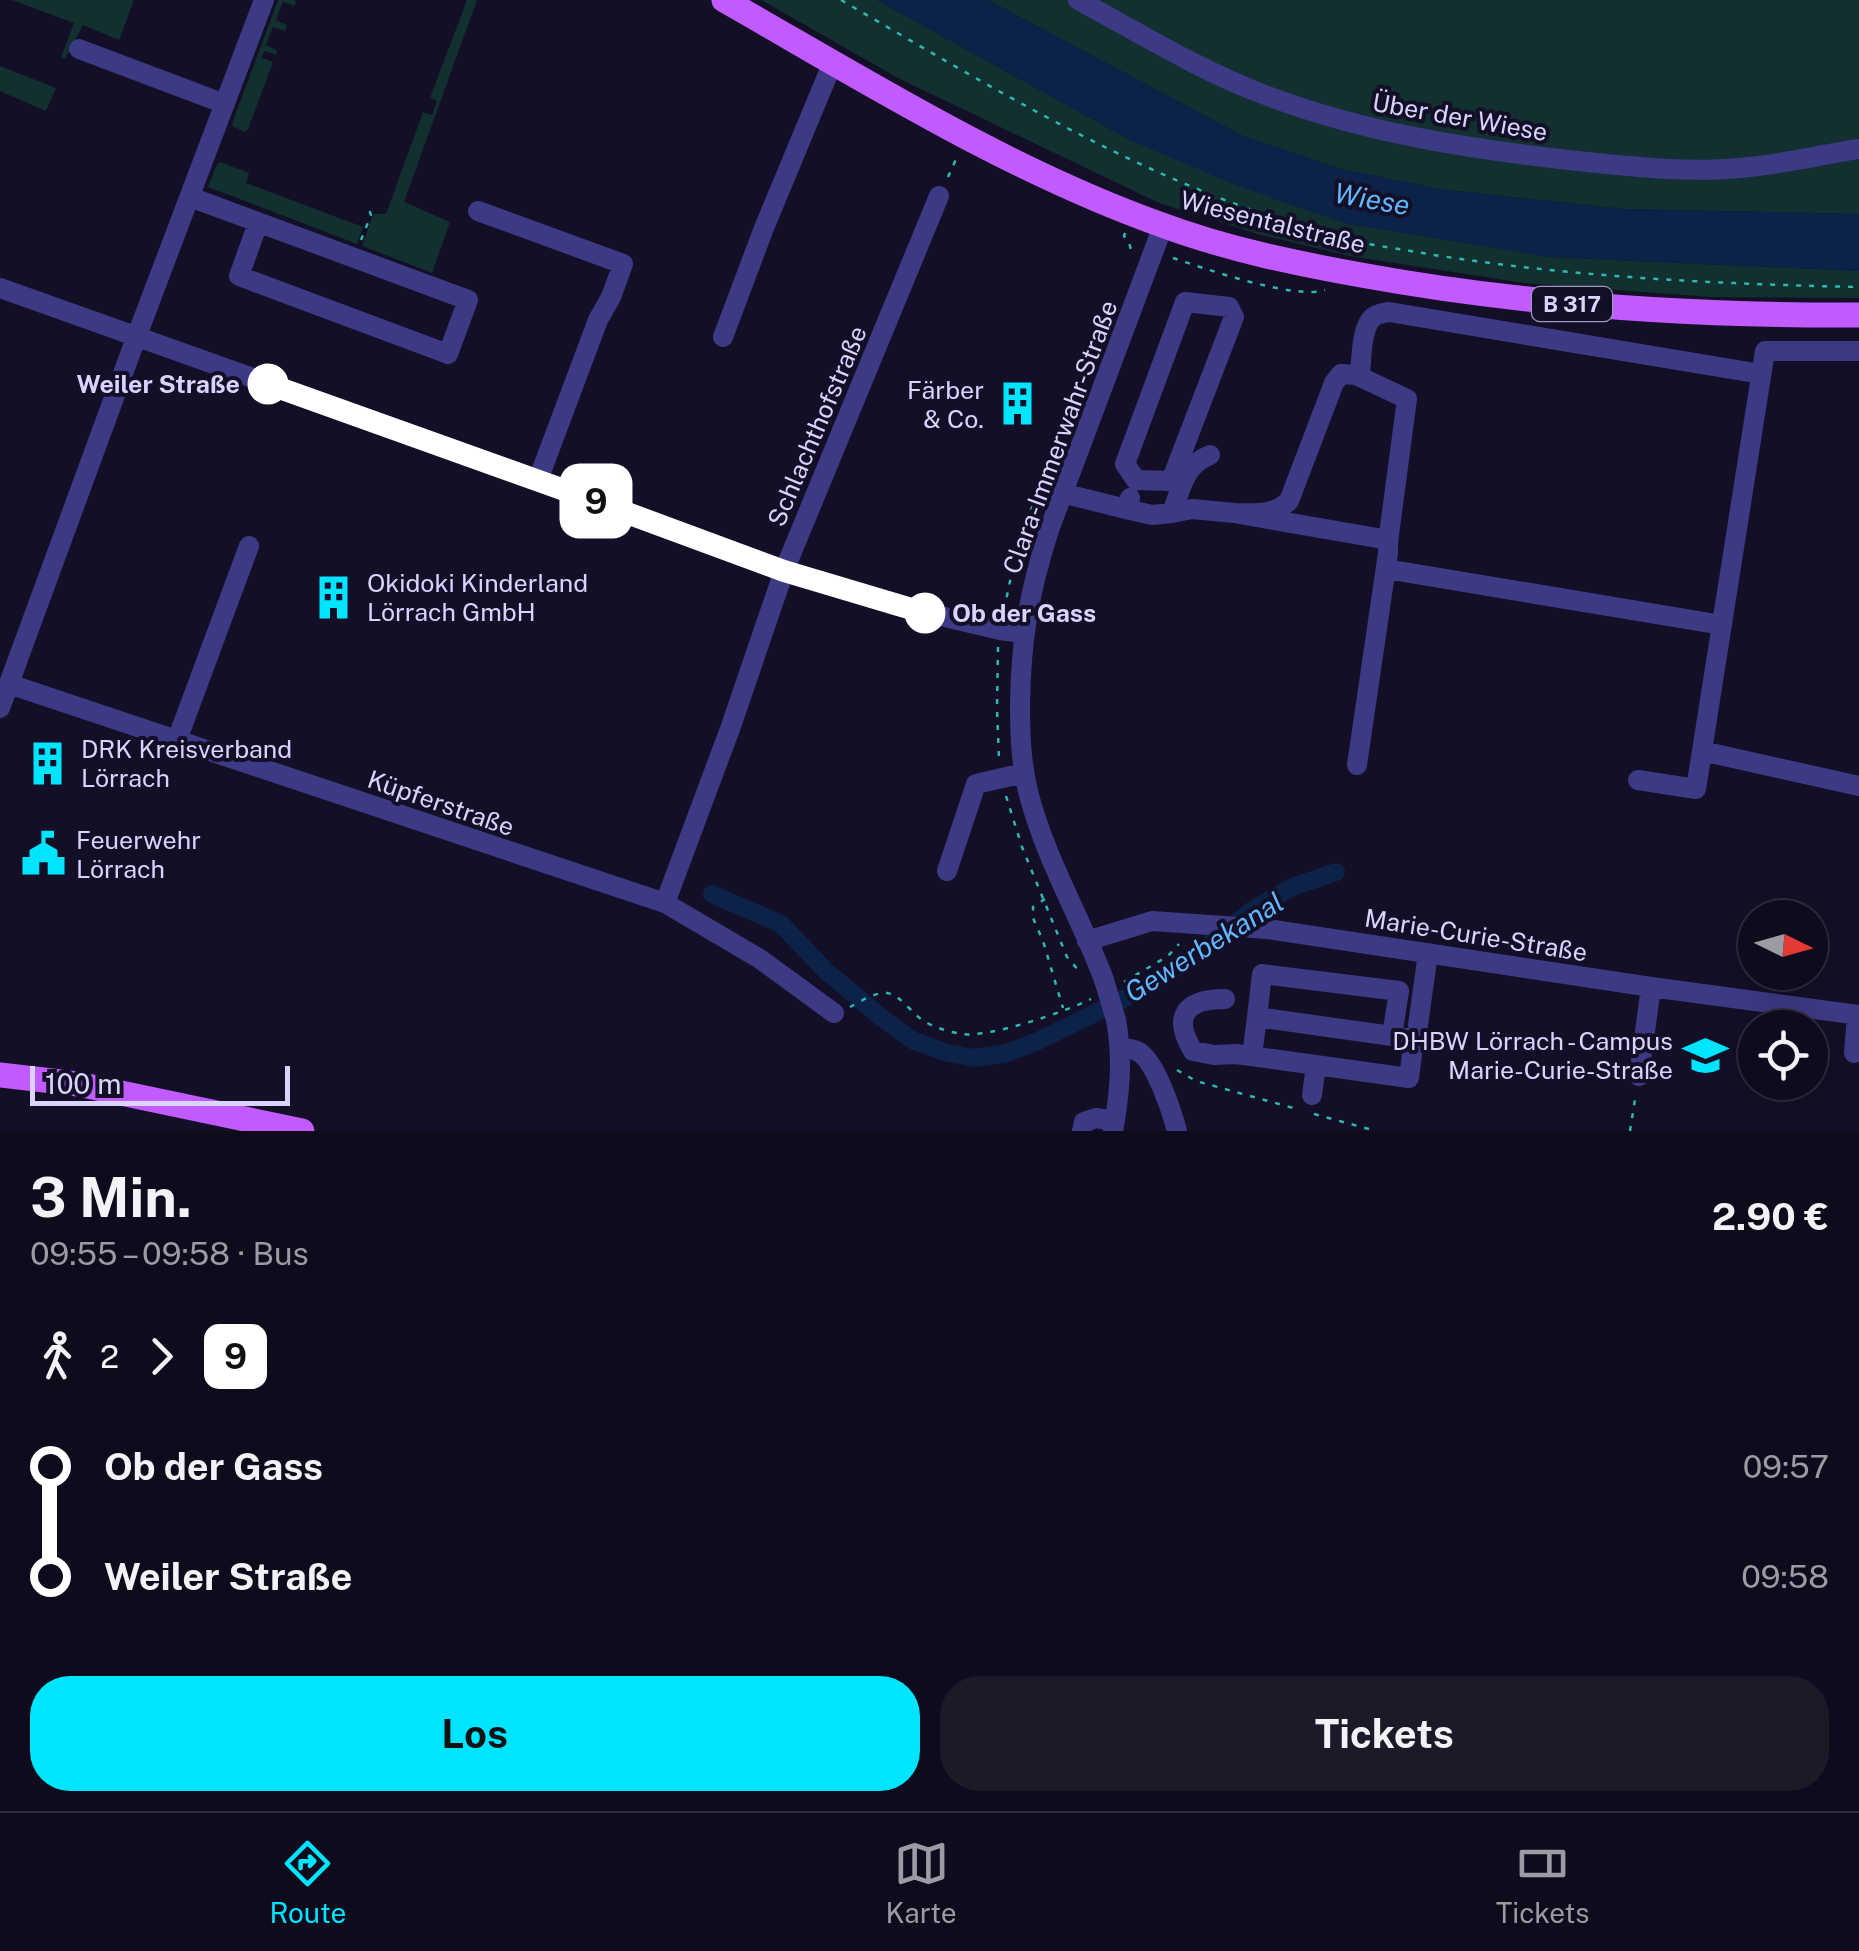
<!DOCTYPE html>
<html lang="de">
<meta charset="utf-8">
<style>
:root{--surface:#0e0b1c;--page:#1c1929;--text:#f1f3f6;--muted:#9b9ba3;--line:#2e2b3b;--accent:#00e5ff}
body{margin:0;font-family:"Public Sans",sans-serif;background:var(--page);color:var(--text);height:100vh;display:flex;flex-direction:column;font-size:38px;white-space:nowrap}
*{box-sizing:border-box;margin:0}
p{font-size:32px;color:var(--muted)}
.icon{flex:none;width:55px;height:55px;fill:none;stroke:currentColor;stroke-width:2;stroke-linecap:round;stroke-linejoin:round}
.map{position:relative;height:1131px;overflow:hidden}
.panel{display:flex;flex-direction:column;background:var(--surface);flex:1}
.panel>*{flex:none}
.badge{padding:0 20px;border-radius:15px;font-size:35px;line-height:65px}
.needle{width:65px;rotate:95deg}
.controls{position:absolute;left:1738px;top:900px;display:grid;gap:20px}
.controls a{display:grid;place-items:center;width:90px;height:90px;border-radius:50%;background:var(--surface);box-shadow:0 5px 25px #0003,0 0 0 2px var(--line);font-size:50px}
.scale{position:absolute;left:30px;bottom:25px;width:260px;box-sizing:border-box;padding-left:10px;border:5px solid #d9d4ff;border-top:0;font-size:28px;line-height:35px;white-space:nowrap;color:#d9d4ff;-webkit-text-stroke:8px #130f26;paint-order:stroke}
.map>.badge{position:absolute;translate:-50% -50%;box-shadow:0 0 0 5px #fff}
.legs{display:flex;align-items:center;gap:15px;height:110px;padding:0 30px;font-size:32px}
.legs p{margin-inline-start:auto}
.headline{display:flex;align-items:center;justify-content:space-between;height:170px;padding:0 30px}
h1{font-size:55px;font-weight:700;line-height:75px}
.primary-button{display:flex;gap:20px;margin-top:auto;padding:20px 30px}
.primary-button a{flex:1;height:115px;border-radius:40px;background:var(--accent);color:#111;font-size:40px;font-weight:700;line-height:115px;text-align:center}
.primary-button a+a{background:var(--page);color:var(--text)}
ul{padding:0 30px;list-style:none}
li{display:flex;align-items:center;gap:35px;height:110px;font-size:38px}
li i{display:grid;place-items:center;width:15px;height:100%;margin:0 12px;background:currentColor}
li i::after{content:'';width:25px;height:25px;margin:-12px;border:8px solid;border-radius:50%;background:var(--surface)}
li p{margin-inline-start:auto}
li:first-child i{background:linear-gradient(#0000 50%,currentColor 0)}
li:last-child i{background:linear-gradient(currentColor 50%,#0000 0)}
.dock{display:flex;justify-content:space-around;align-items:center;height:140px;border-top:2px solid var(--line);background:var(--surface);font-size:28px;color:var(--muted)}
.dock a{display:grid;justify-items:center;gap:5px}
.dock .active{color:var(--accent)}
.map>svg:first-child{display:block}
.green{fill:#12302f}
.water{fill:#0c2248}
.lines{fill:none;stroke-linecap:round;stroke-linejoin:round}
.canal{stroke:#0c2248;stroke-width:18}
.path{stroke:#2fb8b0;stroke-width:2.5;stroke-dasharray:5 8;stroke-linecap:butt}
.minor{stroke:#3d3a85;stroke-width:20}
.major{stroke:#c25bff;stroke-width:25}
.minor-bridge{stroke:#3d3a85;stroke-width:20}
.line-1-casing{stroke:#fff;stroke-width:22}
.line-1{stroke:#fff;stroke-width:15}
.stop-1-dot{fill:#fff;stroke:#fff;stroke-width:5}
.labels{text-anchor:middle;stroke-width:8;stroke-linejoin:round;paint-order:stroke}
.shield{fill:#130f26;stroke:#9e99be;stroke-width:2.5}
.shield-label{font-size:22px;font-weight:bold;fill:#d9d4ff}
.street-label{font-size:25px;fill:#d9d4ff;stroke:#130f26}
.stop-label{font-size:25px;font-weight:bold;fill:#d9d4ff;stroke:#130f26;text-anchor:end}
.poi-label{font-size:25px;fill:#d9d4ff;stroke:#130f26;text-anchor:start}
.water-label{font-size:28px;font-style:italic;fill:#62b6ff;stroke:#130f26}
</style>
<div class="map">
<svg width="1859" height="1131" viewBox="0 0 1859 1131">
<rect width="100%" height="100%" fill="#130f26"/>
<!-- green -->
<path class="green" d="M12 0H134L119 40 83 25 65 59 61 57 74 23Z
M278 0H295L296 3 294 6 283 2 276 20 287 25 285 31 273 27 266 45 277 50 276 55 264 51 262 58 273 62 248 129 245 132 232 126 233 121Z
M467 0H477L404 202 450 222 432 273 362 246 372 217 375 214H386L423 112 432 115 437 101 430 98Z
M761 0H877L1132 141 1550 257 1859 271V298L1711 297 1524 283 1350 256 1261 235 1159 203 900 79Z
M988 0H1859V214L1623 209 1438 189 1341 169 1243 136Z
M0 66 56 88 46 111 0 91Z
M220 162 249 173 246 183 363 227 357 244 208 187 217 164Z"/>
<!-- water -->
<path class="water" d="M877 0H988L1243 136 1341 169 1438 189 1623 209 1859 214V271L1550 257 1347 224 1238 186 1132 141Z"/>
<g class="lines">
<!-- canal -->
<path class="canal" d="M712 894 781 924 826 971 883 1019 914 1041 948 1053 975 1058 1007 1053 1038 1041 1150 986 1199 953 1251 911 1292 887 1336 872"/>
<!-- path -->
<path class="path" d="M841 0C970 75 1098 153 1238 205 1262 214 1285 224 1309 231 1348 242 1389 247 1428 254 1571 277 1715 284 1859 287
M948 177 957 157
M1125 233 1124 236 1129 243 1132 253
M361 240 371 215 367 204
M1173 258C1206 269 1295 300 1325 290
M1004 610 1018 543 1102 330
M998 647 997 709 999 759
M1006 796 1022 847 1067 957 1080 972
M1045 899 1033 907V918L1043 941 1063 1008
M1124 982 1168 956 1179 944
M850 1007C860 1002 874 992 887 993 901 995 912 1014 924 1021 935 1028 950 1032 962 1034 988 1038 1065 1012 1091 999
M1177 1070 1196 1081 1297 1109
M1314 1114 1376 1131
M1630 1131 1636 1093"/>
<!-- minor -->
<path class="minor" d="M1078 0C1138 32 1197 69 1260 93 1365 134 1476 150 1587 162 1637 167 1689 173 1739 168 1779 165 1819 155 1859 149
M79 49 225 104
M190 197 468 300 448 354 239 276 258 223
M478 211 623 264 611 297 598 320 538 480
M0 288 581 495 784 571 894 605 1000 630 1023 633
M1185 302 1229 307 1234 317 1171 481 1136 480 1125 464Z
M723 337 764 228 833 62
M1356 375 1407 399 1388 542
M1062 493 1126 509 1130 498
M1126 509 1152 515 1172 513C1181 489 1184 465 1210 455
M1172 513 1192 509 1234 513
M1386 569 1722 625
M9 684 665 903 760 959 834 1013
M0 708 136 338 264 0
M177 740 249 546
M1702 751 1859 786
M1357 765 1388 553V542L1383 539 1234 513C1255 513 1273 516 1289 501L1334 383 1341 374 1356 375 1360 372C1362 357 1361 330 1372 318 1376 314 1383 313 1389 312L1761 374
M1638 780 1696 789 1765 351H1859
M947 871 976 784 1024 773
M665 903 730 729 784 571 939 196
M1087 941 1152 921 1267 929 1651 987 1859 1015
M1104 980C1081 918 1046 860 1029 795 1021 765 1020 735 1020 704 1021 638 1029 593 1049 530L1163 226
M1225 999C1187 999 1171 1015 1193 1051L1214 1055 1236 1054 1409 1078 1414 1039 1392 1036 1257 1017 1262 974 1399 991 1392 1036
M1418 1025 1428 953
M1120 1048C1126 1049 1131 1048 1137 1051 1155 1059 1172 1112 1177 1131
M1854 1053 1857 1015
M1252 1056 1257 1017
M1639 1076 1651 987
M1312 1095 1316 1065
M1082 1131 1084 1122 1096 1118 1115 1121
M1113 1131C1120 1093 1123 1058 1116 1020"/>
<!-- major -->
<path class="major" d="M724 0C866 81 1008 170 1162 225 1227 249 1294 263 1361 275 1525 305 1692 316 1859 315
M0 1075 78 1084 302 1131"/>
<!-- minor-bridge -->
<path class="minor-bridge" d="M1104 980 1116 1020"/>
</g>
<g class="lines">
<defs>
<path id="line-1" d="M268 384 581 496 784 571 925 613"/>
</defs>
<!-- line-1 casing -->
<use href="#line-1" class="line-1-casing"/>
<!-- line-1 -->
<use href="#line-1" class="line-1"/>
</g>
<!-- icons -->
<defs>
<symbol id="building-bare" viewBox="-9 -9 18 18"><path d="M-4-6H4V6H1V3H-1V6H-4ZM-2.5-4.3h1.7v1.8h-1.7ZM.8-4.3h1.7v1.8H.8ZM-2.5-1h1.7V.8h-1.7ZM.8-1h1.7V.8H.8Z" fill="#00e5ff" stroke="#130f26" stroke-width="2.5" paint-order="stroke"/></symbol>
<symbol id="civic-bare" viewBox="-9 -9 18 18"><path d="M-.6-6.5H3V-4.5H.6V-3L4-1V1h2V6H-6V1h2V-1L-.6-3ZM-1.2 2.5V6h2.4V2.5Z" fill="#00e5ff" stroke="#130f26" stroke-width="2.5" paint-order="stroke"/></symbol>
<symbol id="university-bare" viewBox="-9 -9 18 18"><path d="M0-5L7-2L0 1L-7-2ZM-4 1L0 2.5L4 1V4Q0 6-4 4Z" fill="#00e5ff" stroke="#130f26" stroke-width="2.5" paint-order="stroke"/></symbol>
</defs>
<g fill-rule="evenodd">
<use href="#building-bare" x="986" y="372" width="63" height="63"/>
<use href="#building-bare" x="302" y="566" width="63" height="63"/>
<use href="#building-bare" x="16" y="732" width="63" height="63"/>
<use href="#civic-bare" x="12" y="822" width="63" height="63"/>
<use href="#university-bare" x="1674" y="1024" width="63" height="63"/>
</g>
<!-- markers -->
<g class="stop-1-dot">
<circle cx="268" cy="384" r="18"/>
<circle cx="925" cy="613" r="18"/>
</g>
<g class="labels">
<!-- shield labels -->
<rect class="shield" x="1532" y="287" width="80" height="34" rx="8"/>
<g class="shield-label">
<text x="1572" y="312">B 317</text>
</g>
<!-- street labels -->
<g class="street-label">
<text transform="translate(1460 117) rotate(10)" y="9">Über der Wiese</text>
<text transform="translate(1273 222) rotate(14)" y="9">Wiesentalstraße</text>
<text transform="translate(817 426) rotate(-67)" y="9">Schlachthofstraße</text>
<text transform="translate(1060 437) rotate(-70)" y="9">Clara-Immerwahr-Straße</text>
<text transform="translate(441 803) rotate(19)" y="9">Küpferstraße</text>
<text transform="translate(1476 935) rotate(9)" y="9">Marie-Curie-Straße</text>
</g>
<!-- stop labels -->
<g class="stop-label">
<text x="240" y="393">Weiler Straße</text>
<text x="952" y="622" text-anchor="start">Ob der Gass</text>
</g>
<!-- poi labels -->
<g class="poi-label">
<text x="984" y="399" text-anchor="end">Färber<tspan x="984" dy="29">&amp; Co.</tspan></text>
<text x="367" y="592">Okidoki Kinderland<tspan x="367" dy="29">Lörrach GmbH</tspan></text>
<text x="81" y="758">DRK Kreisverband<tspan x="81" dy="29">Lörrach</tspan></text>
<text x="76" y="849">Feuerwehr<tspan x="76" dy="29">Lörrach</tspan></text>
<text x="1673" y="1050" text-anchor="end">DHBW Lörrach - Campus<tspan x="1673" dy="29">Marie-Curie-Straße</tspan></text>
</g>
<!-- water labels -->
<g class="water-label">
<text transform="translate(1372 199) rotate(10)" y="10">Wiese</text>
<text transform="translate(1204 947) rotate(-32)" y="10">Gewerbekanal</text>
</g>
</g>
</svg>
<div class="controls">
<a><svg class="needle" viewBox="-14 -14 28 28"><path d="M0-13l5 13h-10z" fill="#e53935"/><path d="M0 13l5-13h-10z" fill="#9b9ba3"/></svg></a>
<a><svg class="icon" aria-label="locate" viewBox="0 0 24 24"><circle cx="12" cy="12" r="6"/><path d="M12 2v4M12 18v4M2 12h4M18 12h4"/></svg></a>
</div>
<div class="scale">100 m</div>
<b class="badge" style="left:596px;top:501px;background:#fff;color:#111">9</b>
</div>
<section class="panel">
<div class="headline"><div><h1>3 Min.</h1><p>09:55 – 09:58 · Bus</p></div><b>2.90 €</b></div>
<div class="legs"><svg class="icon" aria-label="walk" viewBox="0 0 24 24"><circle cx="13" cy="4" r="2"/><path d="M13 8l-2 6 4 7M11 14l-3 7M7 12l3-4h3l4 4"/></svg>2<svg class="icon" aria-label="forward" viewBox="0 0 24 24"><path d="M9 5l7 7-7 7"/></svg><b class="badge" style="background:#fff;color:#111">9</b></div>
<ul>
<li><i style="color:#fff"></i><b>Ob der Gass</b><p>09:57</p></li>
<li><i style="color:#fff"></i><b>Weiler Straße</b><p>09:58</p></li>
</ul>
<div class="primary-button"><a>Los</a><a>Tickets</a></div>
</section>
<nav class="dock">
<a class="active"><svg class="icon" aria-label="directions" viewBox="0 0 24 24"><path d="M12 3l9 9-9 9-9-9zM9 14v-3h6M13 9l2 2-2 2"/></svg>Route</a>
<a><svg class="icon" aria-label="map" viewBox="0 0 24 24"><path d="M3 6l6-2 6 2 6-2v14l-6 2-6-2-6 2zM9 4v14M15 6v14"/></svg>Karte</a>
<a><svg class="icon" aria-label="tickets" viewBox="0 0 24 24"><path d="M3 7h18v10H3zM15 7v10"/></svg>Tickets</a>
</nav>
